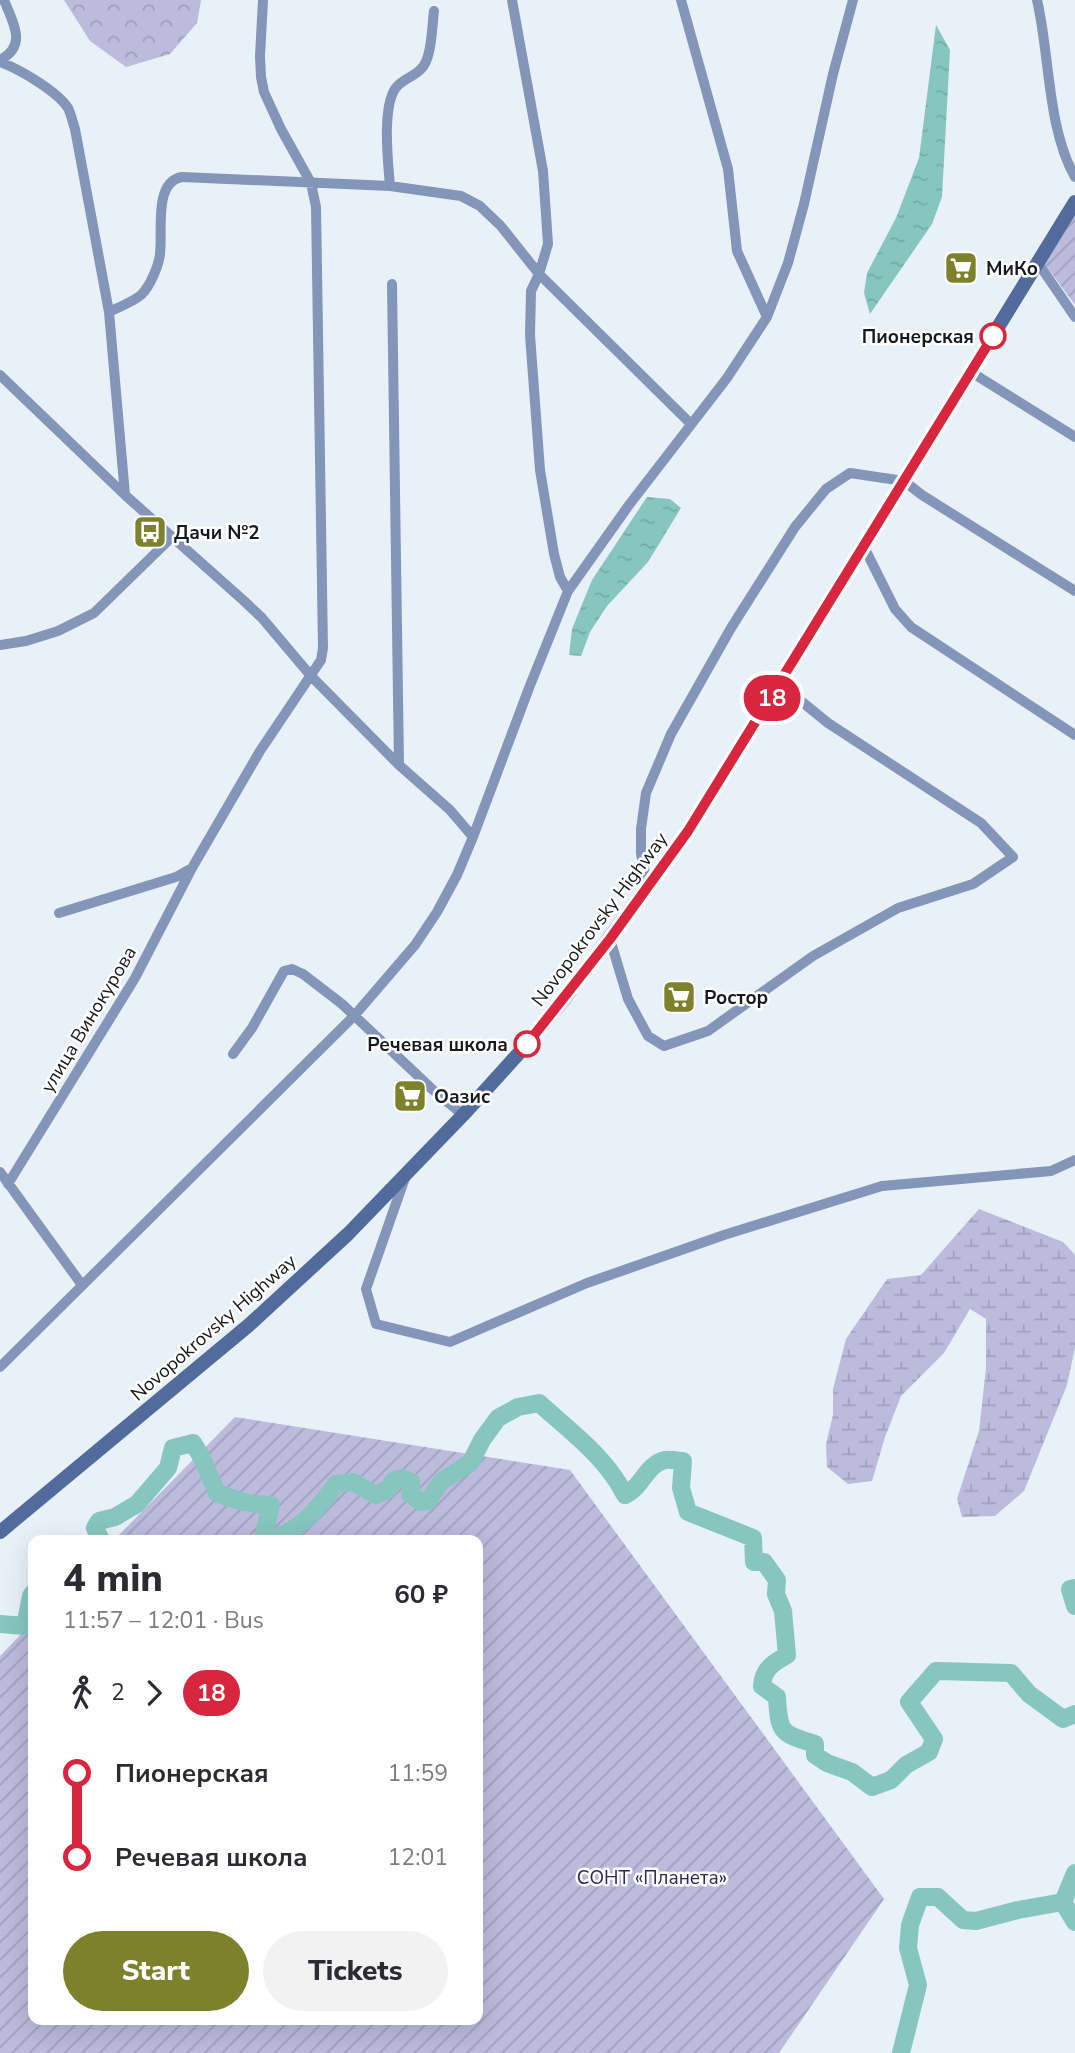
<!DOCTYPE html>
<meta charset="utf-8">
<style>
:root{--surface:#fff;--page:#f2f2f3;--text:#2b2b33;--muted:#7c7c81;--accent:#7d812b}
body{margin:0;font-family:"Nunito Sans",sans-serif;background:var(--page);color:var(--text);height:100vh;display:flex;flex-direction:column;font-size:26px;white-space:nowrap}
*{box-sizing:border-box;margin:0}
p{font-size:23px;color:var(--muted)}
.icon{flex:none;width:38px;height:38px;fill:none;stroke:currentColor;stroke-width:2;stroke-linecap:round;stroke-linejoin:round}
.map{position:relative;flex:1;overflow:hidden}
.drawer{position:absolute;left:28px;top:1535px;width:455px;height:490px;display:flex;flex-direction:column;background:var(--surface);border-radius:14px;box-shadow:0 7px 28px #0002}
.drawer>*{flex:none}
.badge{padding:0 14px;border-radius:23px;font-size:24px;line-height:46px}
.map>.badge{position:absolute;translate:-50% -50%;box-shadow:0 0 0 4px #fff}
.legs{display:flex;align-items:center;gap:10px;height:77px;padding:0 35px;font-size:23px}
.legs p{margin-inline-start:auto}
.headline{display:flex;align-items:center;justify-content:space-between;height:119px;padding:0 35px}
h1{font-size:38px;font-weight:800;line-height:52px}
.button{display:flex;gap:14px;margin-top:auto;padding:14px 35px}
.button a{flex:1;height:80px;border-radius:42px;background:var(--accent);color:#fff;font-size:28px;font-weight:800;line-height:80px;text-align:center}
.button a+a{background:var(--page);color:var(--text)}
ul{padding:0 35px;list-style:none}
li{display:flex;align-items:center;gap:24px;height:84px;font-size:26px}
li i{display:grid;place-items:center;width:10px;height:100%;margin:0 9px;background:currentColor}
li i::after{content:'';width:18px;height:18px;margin:-9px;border:5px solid;border-radius:50%;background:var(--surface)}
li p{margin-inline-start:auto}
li:first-child i{background:linear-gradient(#0000 50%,currentColor 0)}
li:last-child i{background:linear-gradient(currentColor 50%,#0000 0)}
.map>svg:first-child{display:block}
.forest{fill:url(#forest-crowns)}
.wetland{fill:url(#wetland-marsh)}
.garden{fill:url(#garden-furrows)}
.water{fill:url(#water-ripples)}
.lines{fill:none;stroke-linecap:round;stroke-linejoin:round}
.river{stroke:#86c6bf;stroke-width:18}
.street{stroke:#8396ba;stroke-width:10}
.secondary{stroke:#516b9d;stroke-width:14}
.line-1-casing{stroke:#fff;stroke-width:16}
.line-1{stroke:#d7263d;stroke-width:10}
.stop-1-dot{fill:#fff;stroke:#d7263d;stroke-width:3.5}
.labels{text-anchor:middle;stroke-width:5;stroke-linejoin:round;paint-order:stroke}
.poi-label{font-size:19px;font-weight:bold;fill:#16191b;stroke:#fff;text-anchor:start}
.stop-label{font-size:19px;font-weight:bold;fill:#16191b;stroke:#fff;text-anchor:end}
.street-label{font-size:19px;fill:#16191b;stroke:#fff}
.park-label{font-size:19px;fill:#2f245c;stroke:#fff}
</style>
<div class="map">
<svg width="1075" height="2053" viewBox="0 0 1075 2053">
<defs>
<pattern id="forest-crowns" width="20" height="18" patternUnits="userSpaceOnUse" patternTransform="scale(1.75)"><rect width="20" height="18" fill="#bcbadd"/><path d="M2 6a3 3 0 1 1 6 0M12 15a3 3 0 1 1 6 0" fill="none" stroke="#a19fbd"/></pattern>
<pattern id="wetland-marsh" width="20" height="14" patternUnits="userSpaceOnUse" patternTransform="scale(1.75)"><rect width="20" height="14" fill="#bcbadd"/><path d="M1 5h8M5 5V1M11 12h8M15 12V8" fill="none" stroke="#a19fbd"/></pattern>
<pattern id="garden-furrows" width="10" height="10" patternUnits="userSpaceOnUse" patternTransform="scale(1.75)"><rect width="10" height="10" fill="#bcbadd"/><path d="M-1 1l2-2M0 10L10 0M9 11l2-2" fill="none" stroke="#a19fbd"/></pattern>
<pattern id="water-ripples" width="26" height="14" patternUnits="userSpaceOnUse" patternTransform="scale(1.75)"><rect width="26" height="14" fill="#86c6bf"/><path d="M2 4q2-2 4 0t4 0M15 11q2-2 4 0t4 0" fill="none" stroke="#73aaa4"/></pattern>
</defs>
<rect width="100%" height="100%" fill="#e7f1f7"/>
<!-- forest -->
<path class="forest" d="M64 0H201L197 23 170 54 126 67 90 41Z"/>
<!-- wetland -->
<path class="wetland" d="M979 1209 1063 1242 1075 1255V1348L1067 1385 1024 1491 995 1516 962 1517 957 1499 979 1431 986 1368V1319L970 1309 944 1353 901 1396 885 1437 872 1481 848 1484 827 1467 826 1444 833 1415V1389L846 1339 887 1279 921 1275Z"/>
<!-- garden -->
<path class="garden" d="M1075 213V305L1044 263Z
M235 1417 570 1470 884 1899 779 2053H0V1656L33 1622V2020H478V1540H114Z"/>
<!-- water -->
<path class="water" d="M936 25 950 50 942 197 932 224 870 314 864 293 867 273 896 218 919 158Z
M647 497 670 499 681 508 648 562 607 606 590 632 581 656 569 655 572 629 592 580Z"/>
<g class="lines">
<!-- river -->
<path class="river" d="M101 1540 95 1528 99 1521 115 1517 137 1504 168 1468 173 1448 193 1443 202 1458 217 1493C235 1500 251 1505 271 1505L264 1535 270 1540C302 1529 317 1510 336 1484L353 1482 376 1495 389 1489 393 1481 402 1478 411 1482 410 1494 421 1502 428 1501 441 1482 471 1462 482 1440 498 1418 518 1407 539 1403C570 1431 606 1457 625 1495 641 1489 646 1464 665 1460 670 1459 678 1461 683 1461L681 1488 688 1512 753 1538 754 1562H764L777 1580 776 1594 783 1611 787 1655C773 1663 763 1669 762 1686L777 1697C779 1734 781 1733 815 1744V1755L827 1763 852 1772 872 1787 891 1780 906 1765 929 1752 934 1739 909 1702 936 1671 1011 1673 1029 1694 1063 1719 1075 1714
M1075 1588 1070 1589 1075 1606
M0 1624 25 1626 31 1596 33 1593
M1063 1902 1075 1922
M901 2053 918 1985 908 1948 910 1925 920 1897H938L963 1920 976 1921 1018 1910 1063 1902 1075 1873"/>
<!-- street -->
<path class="street" d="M512 0 543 171 548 244 539 274 531 291 530 335 540 470 554 554 560 577 568 591
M681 0 728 169 737 251 767 317
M1037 0C1050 55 1047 128 1075 177
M0 60C28 45 13 23 4 0
M0 62C19 69 57 91 68 108 71 114 73 123 75 129L109 312 125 495
M390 186C388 162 382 109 395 89 401 79 414 77 421 69 432 59 432 26 434 11
M1038 263 1075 317
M392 284 399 765
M109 312C119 307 135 301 142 294 150 286 159 265 160 254 163 232 153 182 182 177L390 186 461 196 480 206 500 225 539 274 691 424
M971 372 1075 437
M0 375 125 495 243 600 262 618 311 676 399 765 450 810 473 837 457 875 437 912 415 945 354 1016 0 1367
M864 547 895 609 911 627 1075 735
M0 645 26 641 58 631 94 613 172 537
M473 837 529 688 568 591 629 505 727 378 767 317 788 263 804 204 833 74 853 0
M648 888 641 853V829L646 793 671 734 731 628 795 527 826 489 850 473 904 481 922 495 1075 591
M59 913 176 877 192 868
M610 939 628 999 648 1036 664 1046 708 1031 813 956 898 908 973 884 1013 857 981 823 828 723 780 684
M233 1054 252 1028 284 971 292 969 303 974 342 1004 433 1090 463 1115
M0 1172 82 1285
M406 1175 366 1289 376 1324 450 1342 587 1283 724 1235 882 1186 1051 1171 1075 1160
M8 1184 135 978 192 868 260 751 321 660 323 648 316 207 311 183 281 129 264 92 261 77 260 56 263 0"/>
<!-- secondary -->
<path class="secondary" d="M0 1532 249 1325 348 1234 463 1115 529 1042 565 998 688 831 1075 202"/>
</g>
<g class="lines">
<defs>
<path id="line-1" d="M527 1044 610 939 688 831 993 336"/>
</defs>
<!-- line-1 casing -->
<use href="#line-1" class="line-1-casing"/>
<!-- line-1 -->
<use href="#line-1" class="line-1"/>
</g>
<!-- icons -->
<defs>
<symbol id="supermarket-square" viewBox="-11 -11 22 22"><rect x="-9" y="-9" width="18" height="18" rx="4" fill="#7d812b" stroke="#fff"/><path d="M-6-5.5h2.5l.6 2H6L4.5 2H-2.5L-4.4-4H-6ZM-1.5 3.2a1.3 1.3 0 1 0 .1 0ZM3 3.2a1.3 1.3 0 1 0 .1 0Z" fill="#fff"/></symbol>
<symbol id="bus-square" viewBox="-11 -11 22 22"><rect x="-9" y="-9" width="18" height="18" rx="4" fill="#7d812b" stroke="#fff"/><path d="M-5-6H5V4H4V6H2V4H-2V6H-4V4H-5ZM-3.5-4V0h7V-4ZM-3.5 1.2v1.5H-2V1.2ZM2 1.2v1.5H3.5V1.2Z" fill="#fff"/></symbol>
</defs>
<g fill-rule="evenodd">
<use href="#supermarket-square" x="942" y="249" width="38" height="38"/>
<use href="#bus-square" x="131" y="513" width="38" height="38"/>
<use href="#supermarket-square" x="660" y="978" width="38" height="38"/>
<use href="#supermarket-square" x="391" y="1077" width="38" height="38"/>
</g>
<!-- markers -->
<g class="stop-1-dot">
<circle cx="993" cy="336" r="12"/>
<circle cx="527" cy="1044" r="12"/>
</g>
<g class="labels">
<!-- poi labels -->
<g class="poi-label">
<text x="986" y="275">МиКо</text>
<text x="174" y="539">Дачи №2</text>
<text x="704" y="1004">Ростор</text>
<text x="434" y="1103">Оазис</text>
</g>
<!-- stop labels -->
<g class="stop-label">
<text x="974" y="343">Пионерская</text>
<text x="508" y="1051">Речевая школа</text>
</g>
<!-- street labels -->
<g class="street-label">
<text transform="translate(599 919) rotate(-53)" y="7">Novopokrovsky Highway</text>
<text transform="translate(88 1019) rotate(-59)" y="7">улица Винокурова</text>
<text transform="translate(213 1327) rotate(-41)" y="7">Novopokrovsky Highway</text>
</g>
<!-- park labels -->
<g class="park-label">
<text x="652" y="1884">СОНТ «Планета»</text>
</g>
</g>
</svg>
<b class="badge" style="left:772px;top:698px;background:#d7263d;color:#fff">18</b>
<section class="drawer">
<div class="headline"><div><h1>4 min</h1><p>11:57 – 12:01 · Bus</p></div><b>60 ₽</b></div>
<div class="legs"><svg class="icon" aria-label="walk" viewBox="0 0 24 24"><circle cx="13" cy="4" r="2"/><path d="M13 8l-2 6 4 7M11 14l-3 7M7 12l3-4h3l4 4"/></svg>2<svg class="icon" aria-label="forward" viewBox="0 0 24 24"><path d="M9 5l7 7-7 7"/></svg><b class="badge" style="background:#d7263d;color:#fff">18</b></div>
<ul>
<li><i style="color:#d7263d"></i><b>Пионерская</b><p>11:59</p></li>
<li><i style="color:#d7263d"></i><b>Речевая школа</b><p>12:01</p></li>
</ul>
<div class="button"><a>Start</a><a>Tickets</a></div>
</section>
</div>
